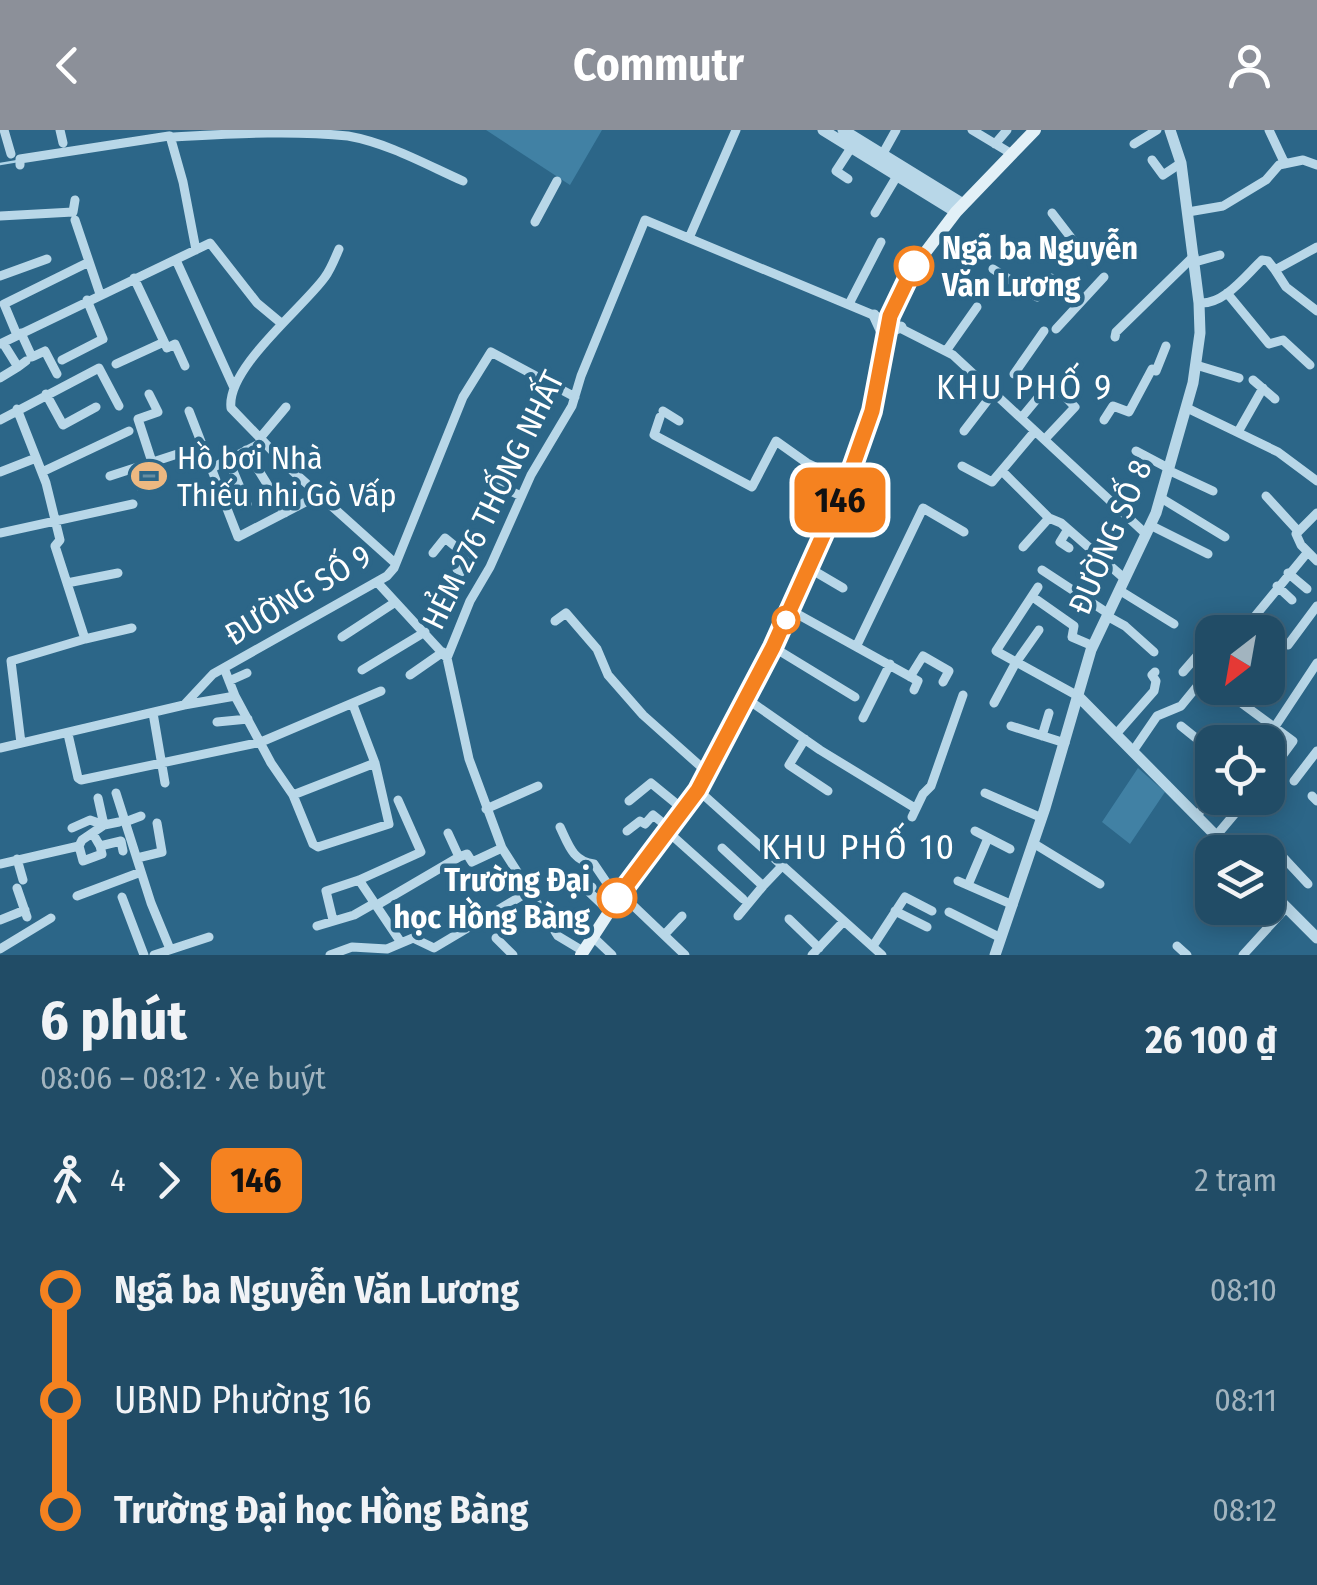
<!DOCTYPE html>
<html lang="vi">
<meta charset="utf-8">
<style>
:root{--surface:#214c66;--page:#2d566f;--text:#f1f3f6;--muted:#a2b4bf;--line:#3e637a;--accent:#8c9099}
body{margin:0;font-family:"Fira Sans Condensed",sans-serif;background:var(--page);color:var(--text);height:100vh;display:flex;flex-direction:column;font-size:38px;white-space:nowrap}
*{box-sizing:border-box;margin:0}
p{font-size:32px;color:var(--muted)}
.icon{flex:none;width:55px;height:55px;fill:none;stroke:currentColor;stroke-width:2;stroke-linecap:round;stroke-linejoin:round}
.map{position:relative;height:825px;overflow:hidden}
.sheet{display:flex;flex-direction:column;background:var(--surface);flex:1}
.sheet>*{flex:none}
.badge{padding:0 20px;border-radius:15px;font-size:35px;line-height:65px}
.needle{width:65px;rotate:211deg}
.buttons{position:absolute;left:1195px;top:485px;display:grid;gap:20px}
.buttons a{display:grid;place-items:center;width:90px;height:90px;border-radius:20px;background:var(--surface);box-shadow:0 5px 25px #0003,0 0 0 2px var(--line);font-size:50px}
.map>.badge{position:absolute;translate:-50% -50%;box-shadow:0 0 0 5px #fff}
.legs{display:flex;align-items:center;gap:15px;height:110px;padding:0 40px;font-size:32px}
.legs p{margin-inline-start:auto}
.summary{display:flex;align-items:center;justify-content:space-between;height:170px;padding:0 40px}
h1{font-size:55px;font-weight:700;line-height:75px}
ul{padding:0 40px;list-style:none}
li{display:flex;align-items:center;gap:35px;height:110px;font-size:38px}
li i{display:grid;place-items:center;width:15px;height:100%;margin:0 12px;background:currentColor}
li i::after{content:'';width:25px;height:25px;margin:-12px;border:8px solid;border-radius:50%;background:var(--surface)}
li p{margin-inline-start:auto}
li:first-child i{background:linear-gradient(#0000 50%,currentColor 0)}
li:last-child i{background:linear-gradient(currentColor 50%,#0000 0)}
header{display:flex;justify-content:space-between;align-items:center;height:130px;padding:0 40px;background:var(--accent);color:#fff;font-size:45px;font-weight:700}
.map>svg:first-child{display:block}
.green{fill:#4181a4}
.water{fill:#678ea3;stroke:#aed4e8;stroke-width:2.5}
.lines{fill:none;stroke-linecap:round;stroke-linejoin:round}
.stream{stroke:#aed4e8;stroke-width:2.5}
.minor{stroke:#b8d7e8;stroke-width:9}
.tertiary{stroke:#b8d7e8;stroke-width:11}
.secondary{stroke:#e2f0f7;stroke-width:12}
.line-1-casing{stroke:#fff;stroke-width:22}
.line-1{stroke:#f58220;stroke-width:15}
.stop-1-dot{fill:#fff;stroke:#f58220;stroke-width:5}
.labels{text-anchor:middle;stroke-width:9;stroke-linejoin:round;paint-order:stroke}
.stop-label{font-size:32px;font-weight:bold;fill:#fff;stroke:#2c6688;text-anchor:start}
.poi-label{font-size:32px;fill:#fff;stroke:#2c6688;text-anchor:start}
.street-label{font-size:32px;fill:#fff;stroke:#2c6688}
.neighbourhood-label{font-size:35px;letter-spacing:2.5px;fill:#fff;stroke:#2c6688}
</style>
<header><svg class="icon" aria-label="back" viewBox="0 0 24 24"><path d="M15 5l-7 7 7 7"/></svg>Commutr<svg class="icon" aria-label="person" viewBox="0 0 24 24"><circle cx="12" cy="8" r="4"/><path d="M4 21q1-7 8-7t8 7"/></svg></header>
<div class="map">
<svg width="1317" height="825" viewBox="0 0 1317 825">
<rect width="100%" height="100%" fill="#2c6688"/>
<!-- green -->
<path class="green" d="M486 0H602L570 55Z
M1138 638 1165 662 1130 714 1102 692Z"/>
<!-- water -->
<path class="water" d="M160 334 166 348 138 359 132 344Z"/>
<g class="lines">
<!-- stream -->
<path class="stream" d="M0 34 18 31"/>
<!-- minor -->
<path class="minor" d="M4 0 11 24
M60 0 63 13
M972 0 1012 24
M1269 0 1285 34
M170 6 183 52 196 120
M171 7C230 4 290 0 348 6 388 13 427 35 463 51
M995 14 1007 0
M1134 14 1157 0
M881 27 896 0
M1152 30 1163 45 1181 33
M20 35V29L169 6
M848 49 836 41 851 18
M1188 82 1223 76 1266 50 1279 35 1303 30 1317 35
M875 83 897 46
M1052 83 1082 122
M0 86 73 82 75 70
M75 90 100 164
M535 92 557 51
M689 108 736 0
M1317 117 1275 140 1286 157 1317 181
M339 119C335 128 331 139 325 147 304 177 226 238 231 278L287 336 395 433
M176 130 234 258
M1195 132 1220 125
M993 139 1037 167
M0 146 47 129
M134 148 167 218 175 214 185 236
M1051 148 1078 173
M1227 163 1269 214 1283 210 1310 235
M1199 173C1224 175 1245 146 1262 130L1268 131 1275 140
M849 174 881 112
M896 196 953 225 1146 404
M1056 199 1104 147
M21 203 32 227 45 221 57 244
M17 205 4 174 87 133
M1115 207 1116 202 1194 126
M3 213 18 237 26 231
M0 214 210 113 257 173 281 193
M946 221 977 177
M62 230 103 209 87 170
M116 234 164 212
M1196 235 1239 248
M1156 241 1166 216
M1014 244 1044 201
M0 248 18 237
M1253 250 1275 269
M46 264 63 295 96 277
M149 264 158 282 138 289 152 332
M1187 278 1278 322 1317 351
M17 279 46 353 60 410 55 416 85 509 11 531 21 613
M189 281 238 407 319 365
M663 281 679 291
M660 287 654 305 752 357 776 311 807 333 847 352
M1022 287 1051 252 1075 277 1045 309
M0 290 99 238 119 276
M1104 290 1113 276 1129 282 1152 239
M964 301 994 262
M1238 302 1263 258
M260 308 286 277
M246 320 285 383
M1136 321 1170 339
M228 329 247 374
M962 336 992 352 1035 301
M210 339 263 312
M1002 341 1049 388 1061 393 1125 449
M1170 341 1213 361
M0 342 36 328
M42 342 129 301
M110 346 202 316
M488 350 521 366
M1266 366 1298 401
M1161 368 1225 407
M1317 383 1296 404 1301 415 1317 431
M1150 395 1208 424
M1068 399 1060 412 1069 418
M0 403 133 374
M1023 417 1049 388
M433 423 445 408 467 426
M809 438 843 458
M1042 440 1109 484
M461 442 457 439 480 409
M1288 443 1307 459
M377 452 447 528 469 629 502 718 558 806 583 821
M67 453 118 443
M1277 456 1292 470
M1038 457 996 521 1078 566
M1119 460 1174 494
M1037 470 1074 496 1072 507 1093 516
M790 480 918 551 914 560
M1107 486 1125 496 1154 522
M555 491 566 483 597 519 608 545 643 585 708 643
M1242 502 1307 423
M1209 503 1215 495 1228 502
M342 507 394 473
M85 509 132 498
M857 515 923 378 964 402
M1288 515 1317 476
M773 517 855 567
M447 528 470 471 490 437 531 345 572 276 581 246 645 90 878 187
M1268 532 1278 513
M362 540 425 502
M1183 542 1203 519
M410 545 443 522
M910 547 923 526 949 541 943 552
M229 551 247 543
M1221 558 1293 611 1268 645
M235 566 271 633 293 665 313 714 318 717 389 694 375 633 353 575
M747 569 820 620 915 678
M1243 572 1252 558
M994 573 1015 534 1039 500
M184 575 235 566 224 538
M153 583 165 653
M863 588 890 534
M217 592 248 589
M1276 595 1317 533
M1011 596 1065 613
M1181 596 1212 621
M1117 603 1154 561 1156 551 1152 545 1155 542
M68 604 78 648 81 650 261 612 381 561
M1042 606 1049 583
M805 609 789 635 828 661
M0 618 184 575 213 544 387 446 394 438 463 267 491 222 575 267
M1133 621 1157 586 1181 576 1212 538
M1294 651 1317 621
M698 660 882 825
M116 663 151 773 170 819
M985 663 1042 688
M293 665 375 633
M1312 666 1317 671
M629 671 651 653 684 680
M486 679 538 656
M1197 686 1212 665
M912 687 923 664 931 656 963 565
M125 692 141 686
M560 697C569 716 573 731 594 734L617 768
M72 698 90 690 104 695 119 692
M627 701 640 691 645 694 653 685 669 698
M667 701 743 769
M975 701 1010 719
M448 703 459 727 467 724 472 732 502 718
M93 704 100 716 121 711 123 721
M1216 706 1248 668
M1033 713 1100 754
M79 716 83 731 102 724 100 716
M722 718 763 756 783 735
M1282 726 1308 754
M137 728 162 722 157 693
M17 729 23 750
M0 734 79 716 82 710 104 695 98 668
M359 750 400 811
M958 751 1013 775
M968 755 988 708
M592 757 589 762 609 781
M17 758 27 787
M620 763 685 825
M77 766 141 742
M122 767 144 825
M377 775 459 727
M895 781 927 797
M949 782 1001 808
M738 786 763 756
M789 789 819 818
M0 790 25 780
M333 790 326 761 359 750 421 722 398 670
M317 796 354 785 375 773
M665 804 682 786
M592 806 612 825
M496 808 513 825
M873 816 905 767 932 781
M1177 816 1187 825
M0 819 51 788
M154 825 209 807
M330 825 352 817 387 819 413 808 434 818 528 762
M812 825 844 791
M1243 825 1285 779"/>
<!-- tertiary -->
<path class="tertiary" d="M823 0 956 82
M843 0 963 74
M874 185 885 209 891 201 901 197
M1078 566 1232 722
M1268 759 1317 808
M995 825 1045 678 1091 520 1156 383 1193 253 1200 203 1199 173 1181 33 1170 0"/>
<!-- secondary -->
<path class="secondary" d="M581 825 639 736 698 660 773 517 847 352 872 281 890 186 915 136 956 82 1035 0"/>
</g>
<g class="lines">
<defs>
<path id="line-1" d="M617 768 698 660 773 517 847 352 872 281 890 186 914 136"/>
</defs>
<!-- line-1 casing -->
<use href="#line-1" class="line-1-casing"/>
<!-- line-1 -->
<use href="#line-1" class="line-1"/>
</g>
<!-- icons -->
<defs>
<symbol id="stadium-bare" viewBox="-9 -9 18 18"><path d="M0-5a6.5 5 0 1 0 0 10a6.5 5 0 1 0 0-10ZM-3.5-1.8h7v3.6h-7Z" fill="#edb881" stroke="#2c6688" stroke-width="2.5" paint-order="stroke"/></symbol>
</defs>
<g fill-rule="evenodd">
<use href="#stadium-bare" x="124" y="321" width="50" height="50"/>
</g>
<!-- markers -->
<g class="stop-1-dot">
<circle cx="914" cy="136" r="18"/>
<circle cx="786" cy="490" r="12"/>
<circle cx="617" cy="768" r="18"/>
</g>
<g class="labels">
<!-- stop labels -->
<g class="stop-label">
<text x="942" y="129">Ngã ba Nguyễn<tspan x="942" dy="37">Văn Lương</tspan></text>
<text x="590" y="761" text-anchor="end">Trường Đại<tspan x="590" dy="37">học Hồng Bàng</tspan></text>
</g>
<!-- poi labels -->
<g class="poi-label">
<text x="177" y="339">Hồ bơi Nhà<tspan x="177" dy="37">Thiếu nhi Gò Vấp</tspan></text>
</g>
<!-- street labels -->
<g class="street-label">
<text transform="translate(493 370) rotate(-64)" y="11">HẺM 276 THỐNG NHẤT</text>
<text transform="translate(1110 407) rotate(-67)" y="11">ĐƯỜNG SỐ 8</text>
<text transform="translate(298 465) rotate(-31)" y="11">ĐƯỜNG SỐ 9</text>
</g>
<!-- neighbourhood labels -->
<g class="neighbourhood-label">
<text x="1025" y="269">KHU PHỐ 9</text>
<text x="859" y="729">KHU PHỐ 10</text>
</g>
</g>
</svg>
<div class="buttons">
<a><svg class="needle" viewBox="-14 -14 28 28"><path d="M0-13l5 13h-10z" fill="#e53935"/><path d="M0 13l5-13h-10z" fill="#a2b4bf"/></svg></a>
<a><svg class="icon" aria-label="locate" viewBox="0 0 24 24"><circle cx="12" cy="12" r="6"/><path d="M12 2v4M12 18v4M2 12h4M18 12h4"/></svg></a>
<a><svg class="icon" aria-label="layers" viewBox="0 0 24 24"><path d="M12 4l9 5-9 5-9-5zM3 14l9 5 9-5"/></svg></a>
</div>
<b class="badge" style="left:840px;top:370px;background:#f58220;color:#111">146</b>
</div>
<section class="sheet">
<div class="summary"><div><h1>6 phút</h1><p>08:06 – 08:12 · Xe buýt</p></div><b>26 100 ₫</b></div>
<div class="legs"><svg class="icon" aria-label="walk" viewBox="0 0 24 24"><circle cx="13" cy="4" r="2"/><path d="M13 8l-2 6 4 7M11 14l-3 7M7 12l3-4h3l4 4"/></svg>4<svg class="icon" aria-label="forward" viewBox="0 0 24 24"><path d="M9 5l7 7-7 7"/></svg><b class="badge" style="background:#f58220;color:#111">146</b><p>2 trạm</p></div>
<ul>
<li><i style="color:#f58220"></i><b>Ngã ba Nguyễn Văn Lương</b><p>08:10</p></li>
<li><i style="color:#f58220"></i><span>UBND Phường 16</span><p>08:11</p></li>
<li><i style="color:#f58220"></i><b>Trường Đại học Hồng Bàng</b><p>08:12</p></li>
</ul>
</section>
